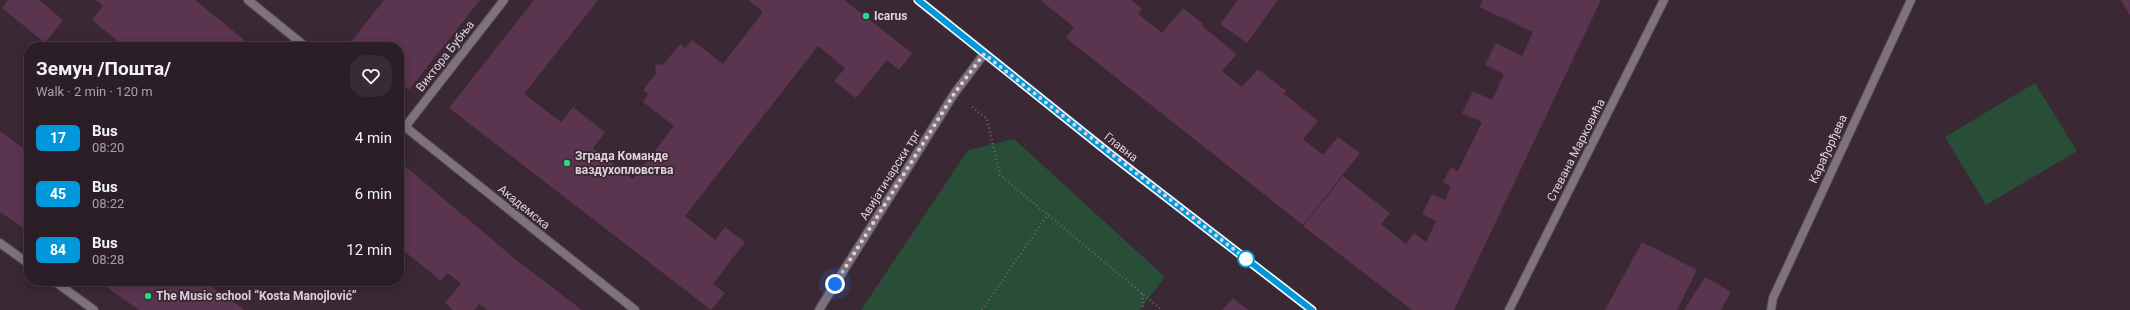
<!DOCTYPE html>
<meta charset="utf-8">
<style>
:root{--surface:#2c1e27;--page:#382b33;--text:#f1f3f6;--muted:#a6a2a7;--line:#483c44}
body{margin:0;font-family:Roboto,sans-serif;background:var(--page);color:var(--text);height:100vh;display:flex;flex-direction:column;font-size:15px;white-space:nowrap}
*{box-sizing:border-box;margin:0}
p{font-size:13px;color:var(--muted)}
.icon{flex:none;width:22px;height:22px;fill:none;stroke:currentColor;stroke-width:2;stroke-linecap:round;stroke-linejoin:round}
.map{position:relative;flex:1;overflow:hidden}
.panel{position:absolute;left:24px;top:42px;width:380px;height:244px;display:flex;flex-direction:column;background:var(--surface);border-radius:16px;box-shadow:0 2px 10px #0003,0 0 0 1px var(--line)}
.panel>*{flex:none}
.badge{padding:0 8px;border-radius:6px;font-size:14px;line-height:26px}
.you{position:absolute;width:20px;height:20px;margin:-10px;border:3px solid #fff;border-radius:50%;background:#1a73e8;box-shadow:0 0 0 6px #1a73e833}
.map>.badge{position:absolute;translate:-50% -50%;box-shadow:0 0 0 2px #fff}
.round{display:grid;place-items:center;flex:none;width:42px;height:42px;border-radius:16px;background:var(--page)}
.overview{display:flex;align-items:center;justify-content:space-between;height:68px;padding:0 12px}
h1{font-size:19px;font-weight:700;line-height:30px}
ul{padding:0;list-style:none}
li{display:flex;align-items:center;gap:12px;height:56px;padding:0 12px}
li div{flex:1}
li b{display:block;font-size:15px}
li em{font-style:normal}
li .badge{min-width:44px;font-weight:700;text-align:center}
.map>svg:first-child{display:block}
.green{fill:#284e37}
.building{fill:#5b344f}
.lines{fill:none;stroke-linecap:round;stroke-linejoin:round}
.service-casing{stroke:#584752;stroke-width:10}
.minor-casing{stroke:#584752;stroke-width:10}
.tertiary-casing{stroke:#584752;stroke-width:10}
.secondary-casing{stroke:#584752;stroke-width:10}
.path{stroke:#705f6a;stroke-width:2.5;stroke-dasharray:1 3;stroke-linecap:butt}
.service{stroke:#7d7379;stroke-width:8}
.minor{stroke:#7d7379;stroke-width:8}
.tertiary{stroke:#7d7379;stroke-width:8}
.secondary{stroke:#a999a3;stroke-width:8}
.line-casing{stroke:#fff;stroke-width:9}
.line{stroke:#0098da;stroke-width:6}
.walk{stroke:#dfd2da;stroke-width:4;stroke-dasharray:0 7.2}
.poi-dot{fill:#29d885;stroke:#3a2834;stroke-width:1.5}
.stop-dot{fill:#fff;stroke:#0098da;stroke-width:2}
.labels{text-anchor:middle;stroke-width:3.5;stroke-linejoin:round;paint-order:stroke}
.poi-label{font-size:12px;font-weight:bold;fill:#dfd2da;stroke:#3a2834;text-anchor:start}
.street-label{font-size:12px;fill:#dfd2da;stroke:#3a2834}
</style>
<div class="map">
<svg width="2130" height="310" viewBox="0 0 2130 310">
<rect width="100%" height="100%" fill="#3a2834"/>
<!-- green -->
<path class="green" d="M2035 83 2077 151 1986 205 1945 137Z
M1014 139 1165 277 1140 310H861L968 150Z"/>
<!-- building -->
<path class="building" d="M8 0H39L63 20 45 43 2 8Z
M96 0H195L253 47H125L92 20 103 6Z
M384 0H480L409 90 399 82V47H355L350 43Z
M534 0H598L524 94 561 122 573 107 605 132 593 148 633 179 674 126 643 102 648 94 643 90 656 73 655 66 659 64 663 65 680 44 685 48 692 40 723 64 763 12 748 0H844L912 53 899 70 887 60 856 98 834 81 845 68 818 46 685 216 715 240 725 227 745 242 713 284 725 293 711 310 449 108Z
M1040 0H1131L1142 9 1138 14 1162 33 1183 8 1203 24 1202 26 1237 54 1222 71 1242 87 1258 69 1286 91 1242 146 1284 94 1318 121 1303 139 1323 155 1338 137 1360 153 1303 225 1066 38 1074 27Z
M1238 0H1278L1247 43 1220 24Z
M1483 0H1601L1454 310H1412L1303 226 1343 176 1390 213 1381 224 1406 244 1414 233 1426 242 1436 221 1422 214 1432 194 1445 200 1451 186 1443 182 1451 167 1458 171 1482 122 1462 113 1473 91 1492 100 1504 74 1485 65 1496 43 1522 56 1533 32 1479 7Z
M2121 0H2130V15Z
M0 131 29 152V232L0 212Z
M399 161 515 259 582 310H487L479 304 474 310H453L445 303 461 283 447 273 441 281 404 251 399 257Z
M1642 242 1697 270 1677 310H1605Z
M1705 277 1731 292 1721 310H1684Z
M98 281H216L210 286 245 310H139Z
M1233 298 1248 310H1222Z"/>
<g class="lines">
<defs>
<path id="service" d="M405 127 504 0"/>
<path id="minor" d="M248 0 306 47
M399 122 635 310
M0 243 29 264
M54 281 94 310
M819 310 954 94 984 54
M1771 310 1773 298 1911 0"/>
<path id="tertiary" d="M1509 310 1664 0"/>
<path id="secondary" d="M918 0 1122 163 1312 310"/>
</defs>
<!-- service casing -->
<use href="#service" class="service-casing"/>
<!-- minor casing -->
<use href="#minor" class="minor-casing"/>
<!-- tertiary casing -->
<use href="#tertiary" class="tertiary-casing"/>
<!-- secondary casing -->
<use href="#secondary" class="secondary-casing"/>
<!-- path -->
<path class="path" d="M972 107 987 119 1000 175 1162 310
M1142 294 1143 310
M982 310 1048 214"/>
<!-- service -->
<use href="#service" class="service"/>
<!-- minor -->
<use href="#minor" class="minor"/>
<!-- tertiary -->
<use href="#tertiary" class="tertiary"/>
<!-- secondary -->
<use href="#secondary" class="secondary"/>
</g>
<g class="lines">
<defs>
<path id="line" d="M918 0 1109 153 1312 310"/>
</defs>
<!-- line casing -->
<use href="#line" class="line-casing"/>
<!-- line -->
<use href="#line" class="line"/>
<!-- walk -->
<path class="walk" d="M835 284 954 94 984 54 1246 259"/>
</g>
<!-- markers -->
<g class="poi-dot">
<circle cx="866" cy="16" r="4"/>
<circle cx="567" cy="163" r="4"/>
<circle cx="148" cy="296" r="4"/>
</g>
<circle class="stop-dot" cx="1246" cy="259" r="8"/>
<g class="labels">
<!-- poi labels -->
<g class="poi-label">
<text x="874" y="20">Icarus</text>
<text x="575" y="160">Зграда Команде<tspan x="575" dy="14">ваздухопловства</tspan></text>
<text x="156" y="300">The Music school “Kosta Manojlović”</text>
</g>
<!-- street labels -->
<g class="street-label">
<text transform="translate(445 56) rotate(-52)" y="4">Виктора Бубња</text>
<text transform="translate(1121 147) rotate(38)" y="4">Главна</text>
<text transform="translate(1828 149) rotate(-65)" y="4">Карађорђева</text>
<text transform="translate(1576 150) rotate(-63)" y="4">Стевана Марковића</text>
<text transform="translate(890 175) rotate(-58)" y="4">Авијатичарски трг</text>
<text transform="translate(524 207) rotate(39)" y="4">Академска</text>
</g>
</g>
</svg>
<div class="you" style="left:835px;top:284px"></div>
<section class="panel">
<div class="overview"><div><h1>Земун /Пошта/</h1><p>Walk · 2 min · 120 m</p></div><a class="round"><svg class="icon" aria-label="heart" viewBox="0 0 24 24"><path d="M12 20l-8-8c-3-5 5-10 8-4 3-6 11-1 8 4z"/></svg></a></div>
<ul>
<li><span class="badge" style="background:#0098da;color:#fff">17</span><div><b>Bus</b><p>08:20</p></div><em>4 min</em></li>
<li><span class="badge" style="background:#0098da;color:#fff">45</span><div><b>Bus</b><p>08:22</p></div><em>6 min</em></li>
<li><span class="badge" style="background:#0098da;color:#fff">84</span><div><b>Bus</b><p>08:28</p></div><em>12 min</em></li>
</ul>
</section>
</div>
